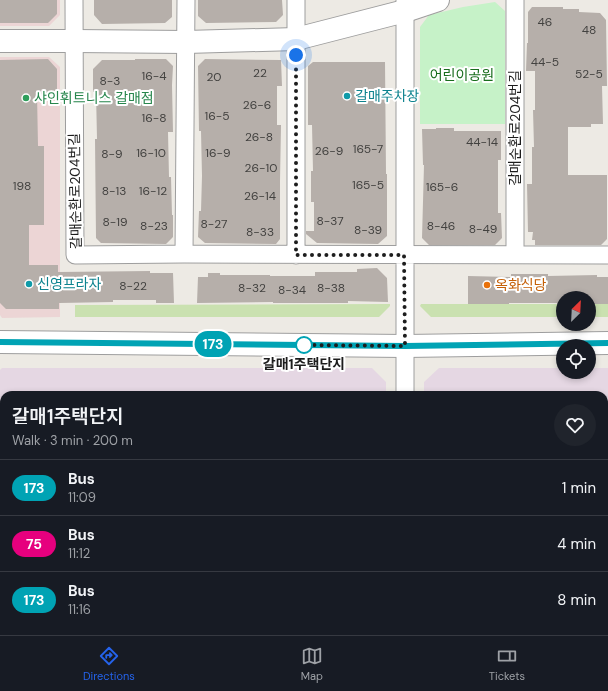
<!DOCTYPE html>
<meta charset="utf-8">
<style>
:root{--surface:#171b24;--page:#20242c;--text:#f1f3f6;--muted:#9ea1a6;--line:#363941;--accent:#2563eb}
body{margin:0;font-family:"DM Sans","Noto Sans KR",sans-serif;background:var(--page);color:var(--text);height:100vh;display:flex;flex-direction:column;font-size:15px;white-space:nowrap}
*{box-sizing:border-box;margin:0}
p{font-size:13px;color:var(--muted)}
.icon{flex:none;width:22px;height:22px;fill:none;stroke:currentColor;stroke-width:2;stroke-linecap:round;stroke-linejoin:round}
.map{position:relative;flex:1;overflow:hidden}
.details{position:absolute;left:0px;top:391px;width:608px;height:244px;display:flex;flex-direction:column;background:var(--surface);border-radius:12px 12px 0 0;box-shadow:0 2px 6px #0003}
.details>*{flex:none}
.badge{padding:0 8px;border-radius:13px;font-size:14px;line-height:26px}
.needle{width:26px;rotate:24deg}
.fabs{position:absolute;left:556px;top:291px;display:grid;gap:8px}
.fabs a{display:grid;place-items:center;width:40px;height:40px;border-radius:50%;background:var(--surface);box-shadow:0 2px 6px #0003;font-size:20px}
.you{position:absolute;width:20px;height:20px;margin:-10px;border:3px solid #fff;border-radius:50%;background:#1a73e8;box-shadow:0 0 0 6px #1a73e833}
.map>.badge{position:absolute;translate:-50% -50%;box-shadow:0 0 0 2px #fff}
.round{display:grid;place-items:center;flex:none;width:42px;height:42px;border-radius:21px;background:var(--page)}
.overview{display:flex;align-items:center;justify-content:space-between;height:68px;padding:0 12px}
h1{font-size:19px;font-weight:600;line-height:30px}
ul{padding:0;list-style:none}
li{display:flex;align-items:center;gap:12px;height:56px;padding:0 12px;border-top:1px solid var(--line)}
li div{flex:1}
li b{display:block;font-size:15px}
li em{font-style:normal}
li .badge{min-width:44px;font-weight:700;text-align:center}
.tab-bar{display:flex;justify-content:space-around;align-items:center;height:56px;border-top:1px solid var(--line);background:var(--surface);font-size:11px;color:var(--muted)}
.tab-bar a{display:grid;justify-items:center;gap:2px}
.tab-bar .active{color:var(--accent)}
.map>svg:first-child{display:block}
.commercial{fill:#ecd5d5}
.industrial{fill:#e5d7e3}
.grass{fill:#cae1b0}
.park{fill:#c6f2c8}
.building{fill:#b6afaa}
.lines{fill:none;stroke-linecap:round;stroke-linejoin:round}
.minor-casing{stroke:#9e9e9e;stroke-width:19}
.tertiary-casing{stroke:#9e9e9e;stroke-width:24}
.minor{stroke:#fff;stroke-width:17}
.tertiary{stroke:#fff;stroke-width:22}
.line-casing{stroke:#fff;stroke-width:9}
.line{stroke:#00a3b4;stroke-width:6}
.walk{stroke:#1d1d1d;stroke-width:4;stroke-dasharray:0 7.2}
.culture-dot{fill:#0f9aa8;stroke:#fff;stroke-width:1.5}
.leisure-dot{fill:#2e9e5b;stroke:#fff;stroke-width:1.5}
.food-dot{fill:#e8710a;stroke:#fff;stroke-width:1.5}
.stop-dot{fill:#fff;stroke:#00a3b4;stroke-width:2}
.labels{text-anchor:middle;stroke-width:4;stroke-linejoin:round;paint-order:stroke}
.number-label{font-size:12px;fill:#434240}
.park-label{font-size:14px;fill:#196d1d;stroke:#fff}
.culture-label{font-size:14px;fill:#0d838f;stroke:#fff;text-anchor:start}
.leisure-label{font-size:14px;fill:#27864d;stroke:#fff;text-anchor:start}
.street-label{font-size:14px;fill:#1d1d1d;stroke:#fff}
.food-label{font-size:14px;fill:#c56008;stroke:#fff;text-anchor:start}
.stop-label{font-size:14px;font-weight:bold;fill:#1d1d1d;stroke:#fff}
</style>
<div class="map">
<svg width="608" height="635" viewBox="0 0 608 635">
<rect width="100%" height="100%" fill="#edeae4"/>
<!-- commercial -->
<path class="commercial" d="M0 0H60V15L49 26H0Z
M0 57H49L60 67V317L2 318 0 315Z"/>
<!-- industrial -->
<path class="industrial" d="M2 368H372L386 382V395H4V532H0V370Z
M439 368H563V372H589V368H608V531H604V395H424V382Z
M0 557H4V631H383L382 635H0Z
M604 557H608V635H420L421 631H604Z"/>
<!-- grass -->
<path class="grass" d="M390 304V306L379 317H75V305Z
M421 304H563V317H431L420 306Z
M589 304H608V317H589Z"/>
<!-- park -->
<path class="park" d="M495 2 505 11V124H420V27L429 15 463 7Z"/>
<!-- building -->
<path class="building" d="M0 0H57V14L48 23H0Z
M94 0H172V17L165 23 102 24 94 15Z
M198 0H282L283 15 276 22 206 23 198 16Z
M532 7H563V9H579V12L600 13 606 20 607 86H602L603 124H591V127H568V175H607V239L601 245H535V240H532L533 232H528L527 184H532V147H534L533 110H535V71H526L527 43H528V12Z
M48 59 57 69V94H37L38 146H44V225H29V265H58V272L150 271V273H173L174 303H156V300H113V302L59 303V309H6L0 303V60Z
M135 59H166L173 66 172 85 173 132H168L169 177H171L172 215H173V237L166 244 101 243 96 238 95 139H97L96 92H93V69L102 60H135Z
M205 59 281 60 282 86H277V125H281L280 181V239L276 244 205 243 198 237 199 211H201L202 176 201 131H199L198 66Z
M313 62H385L386 174H387V236L378 244 317 243 306 234V231H314V202H311V171H313L312 125H308V66Z
M436 128H454V131H501V160H498V213H501L502 238 495 245H429L422 238 424 165H423L422 129H436Z
M377 268 387 278 388 302 348 301V303H273V302L197 303 198 277H208V273H220V275H270V276H315V272H357V269Z
M511 274H548V276L597 275V277H608V304H589V298H563V303H509V304H468V276L511 277Z"/>
<g class="lines">
<defs>
<path id="minor" d="M74 0 75 255 184 254 608 255
M296 0V255
M405 0V395
M515 0V255
M184 254 186 0
M401 635 402 631"/>
<path id="tertiary" d="M0 41H74L186 42 296 39 405 11 438 0
M0 342 405 346 608 343"/>
</defs>
<!-- minor casing -->
<use href="#minor" class="minor-casing"/>
<!-- tertiary casing -->
<use href="#tertiary" class="tertiary-casing"/>
<!-- minor -->
<use href="#minor" class="minor"/>
<!-- tertiary -->
<use href="#tertiary" class="tertiary"/>
</g>
<g class="lines">
<defs>
<path id="line" d="M0 342 405 346 608 343"/>
</defs>
<!-- line casing -->
<use href="#line" class="line-casing"/>
<!-- line -->
<use href="#line" class="line"/>
<!-- walk -->
<path class="walk" d="M296 55V255H404L405 346 304 345"/>
</g>
<!-- markers -->
<g class="culture-dot">
<circle cx="347" cy="96" r="4"/>
<circle cx="29" cy="284" r="4"/>
</g>
<circle class="leisure-dot" cx="26" cy="98" r="4"/>
<circle class="food-dot" cx="487" cy="285" r="4"/>
<circle class="stop-dot" cx="304" cy="345" r="8"/>
<g class="labels">
<!-- number labels -->
<g class="number-label">
<text x="545" y="26">46</text>
<text x="589" y="34">48</text>
<text x="545" y="66">44-5</text>
<text x="260" y="77">22</text>
<text x="589" y="78">52-5</text>
<text x="154" y="80">16-4</text>
<text x="214" y="81">20</text>
<text x="110" y="85">8-3</text>
<text x="257" y="109">26-6</text>
<text x="217" y="120">16-5</text>
<text x="154" y="122">16-8</text>
<text x="259" y="141">26-8</text>
<text x="482" y="146">44-14</text>
<text x="368" y="153">165-7</text>
<text x="329" y="155">26-9</text>
<text x="151" y="157">16-10</text>
<text x="218" y="157">16-9</text>
<text x="112" y="158">8-9</text>
<text x="261" y="172">26-10</text>
<text x="368" y="189">165-5</text>
<text x="22" y="190">198</text>
<text x="442" y="191">165-6</text>
<text x="114" y="195">8-13</text>
<text x="153" y="195">16-12</text>
<text x="260" y="200">26-14</text>
<text x="330" y="225">8-37</text>
<text x="115" y="226">8-19</text>
<text x="214" y="228">8-27</text>
<text x="154" y="230">8-23</text>
<text x="441" y="230">8-46</text>
<text x="483" y="233">8-49</text>
<text x="368" y="234">8-39</text>
<text x="260" y="236">8-33</text>
<text x="133" y="290">8-22</text>
<text x="252" y="292">8-32</text>
<text x="331" y="292">8-38</text>
<text x="292" y="294">8-34</text>
</g>
<!-- park labels -->
<g class="park-label">
<text x="462" y="80">어린이공원</text>
</g>
<!-- culture labels -->
<g class="culture-label">
<text x="355" y="101">갈매주차장</text>
<text x="37" y="289">신영프라자</text>
</g>
<!-- leisure labels -->
<g class="leisure-label">
<text x="34" y="103">샤인휘트니스 갈매점</text>
</g>
<!-- street labels -->
<g class="street-label">
<text transform="translate(515 128) rotate(-90)" y="5">갈매순환로204번길</text>
<text transform="translate(75 191) rotate(-91)" y="5">갈매순환로204번길</text>
</g>
<!-- food labels -->
<g class="food-label">
<text x="495" y="290">옥화식당</text>
</g>
<!-- stop labels -->
<g class="stop-label">
<text x="304" y="369">갈매1주택단지</text>
</g>
</g>
</svg>
<div class="fabs">
<a><svg class="needle" viewBox="-14 -14 28 28"><path d="M0-13l5 13h-10z" fill="#e53935"/><path d="M0 13l5-13h-10z" fill="#9ea1a6"/></svg></a>
<a><svg class="icon" aria-label="locate" viewBox="0 0 24 24"><circle cx="12" cy="12" r="6"/><path d="M12 2v4M12 18v4M2 12h4M18 12h4"/></svg></a>
</div>
<div class="you" style="left:296px;top:55px"></div>
<b class="badge" style="left:213px;top:344px;background:#00a3b4;color:#fff">173</b>
<section class="details">
<div class="overview"><div><h1>갈매1주택단지</h1><p>Walk · 3 min · 200 m</p></div><a class="round"><svg class="icon" aria-label="heart" viewBox="0 0 24 24"><path d="M12 20l-8-8c-3-5 5-10 8-4 3-6 11-1 8 4z"/></svg></a></div>
<ul>
<li><span class="badge" style="background:#00a3b4;color:#fff">173</span><div><b>Bus</b><p>11:09</p></div><em>1 min</em></li>
<li><span class="badge" style="background:#e6007e;color:#fff">75</span><div><b>Bus</b><p>11:12</p></div><em>4 min</em></li>
<li><span class="badge" style="background:#00a3b4;color:#fff">173</span><div><b>Bus</b><p>11:16</p></div><em>8 min</em></li>
</ul>
</section>
</div>
<nav class="tab-bar">
<a class="active"><svg class="icon" aria-label="directions" viewBox="0 0 24 24"><path d="M12 3l9 9-9 9-9-9zM9 14v-3h6M13 9l2 2-2 2"/></svg>Directions</a>
<a><svg class="icon" aria-label="map" viewBox="0 0 24 24"><path d="M3 6l6-2 6 2 6-2v14l-6 2-6-2-6 2zM9 4v14M15 6v14"/></svg>Map</a>
<a><svg class="icon" aria-label="tickets" viewBox="0 0 24 24"><path d="M3 7h18v10H3zM15 7v10"/></svg>Tickets</a>
</nav>
